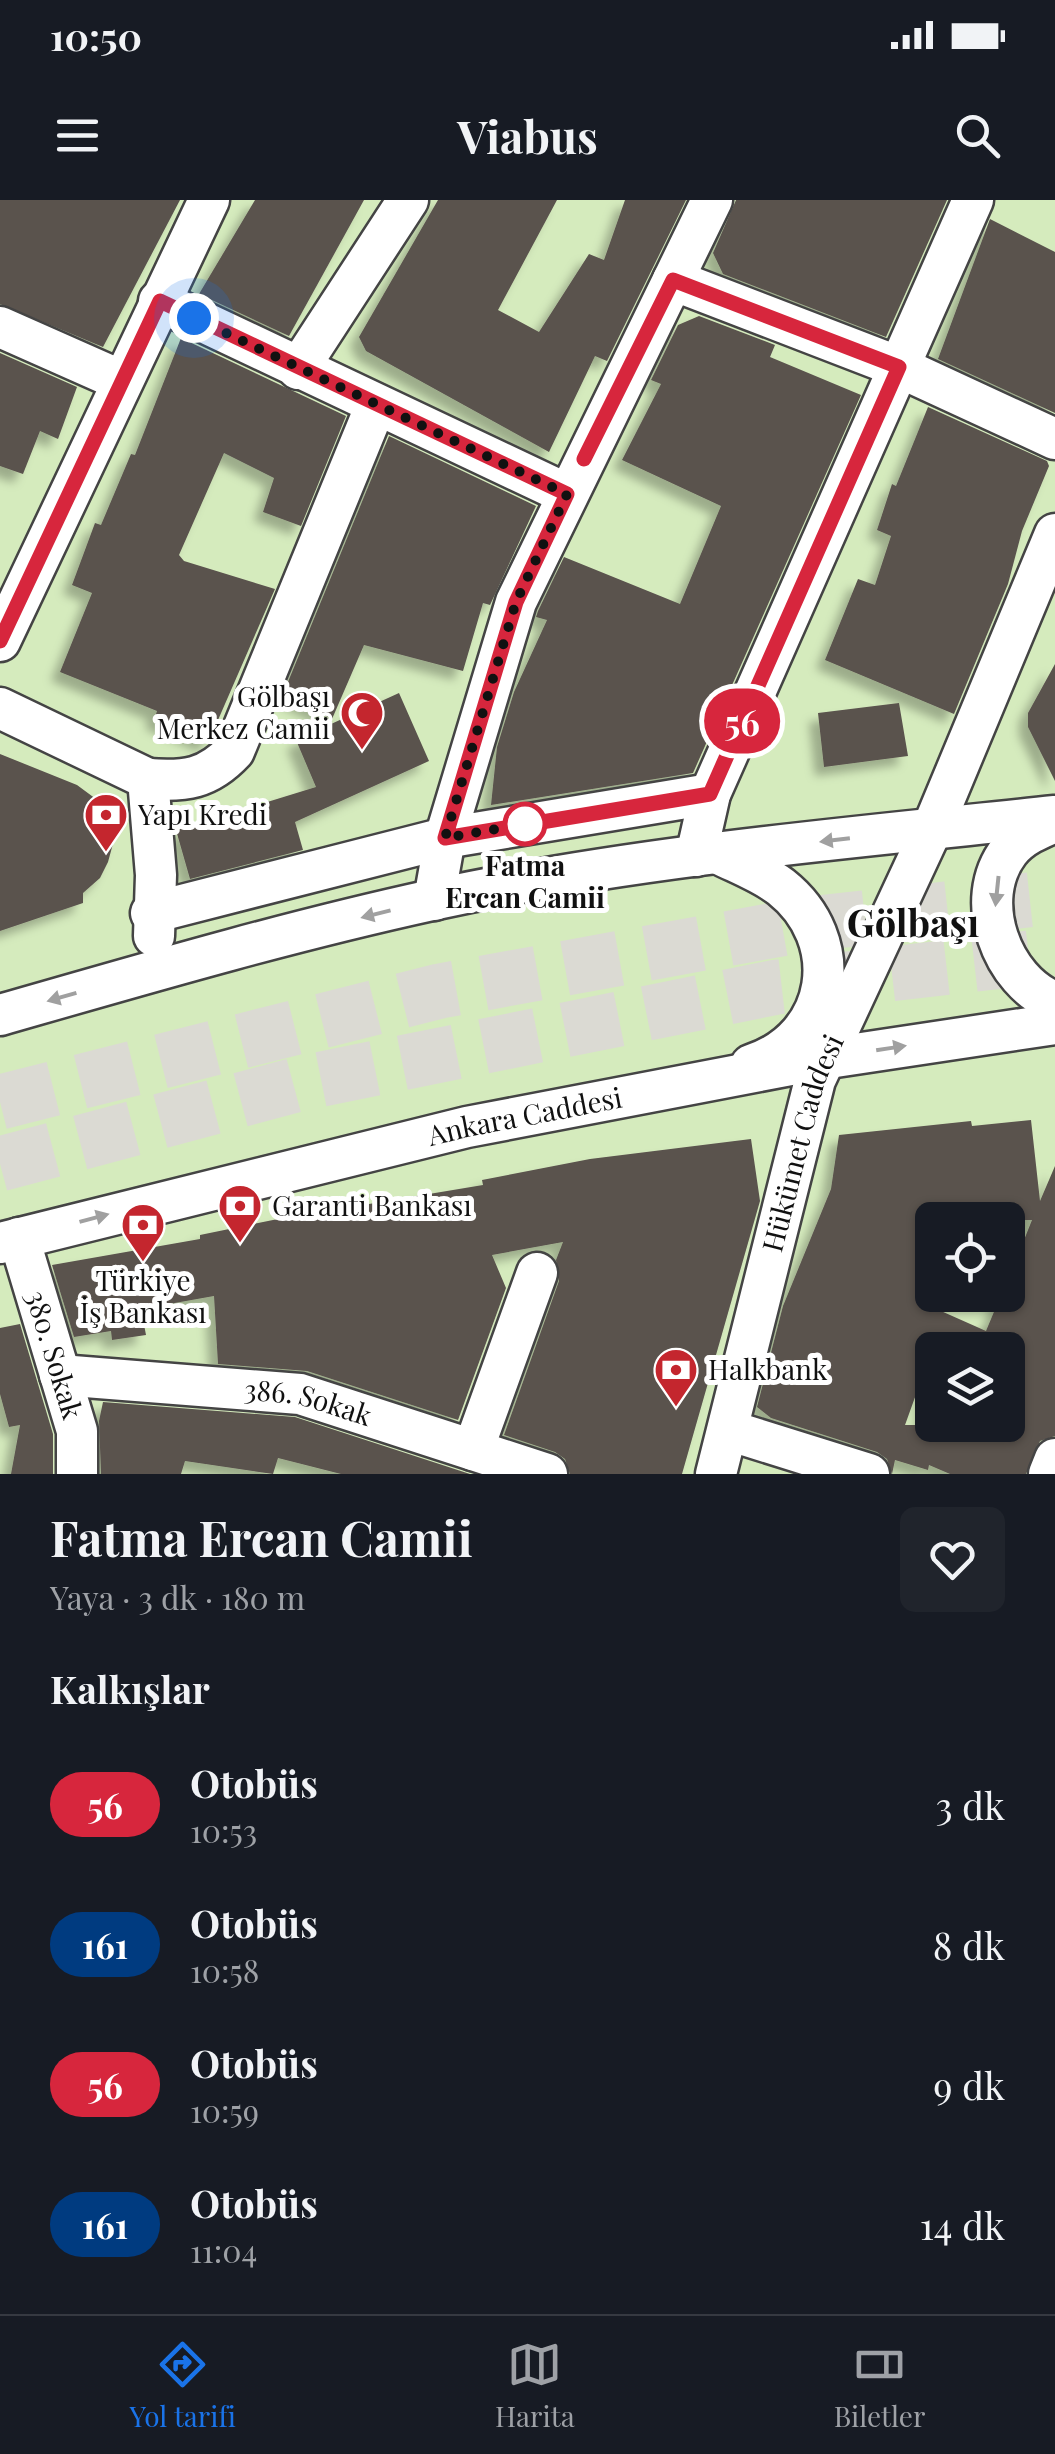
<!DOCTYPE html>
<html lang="tr">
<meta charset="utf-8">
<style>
:root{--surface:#171b24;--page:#20242c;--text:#f1f3f6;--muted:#9ea1a6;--line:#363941;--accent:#1a73e8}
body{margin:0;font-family:"Playfair Display",serif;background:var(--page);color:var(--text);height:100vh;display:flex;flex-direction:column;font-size:38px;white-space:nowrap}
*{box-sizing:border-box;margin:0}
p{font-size:32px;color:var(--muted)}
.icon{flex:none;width:55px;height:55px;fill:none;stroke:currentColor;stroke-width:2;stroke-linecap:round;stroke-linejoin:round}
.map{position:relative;height:1274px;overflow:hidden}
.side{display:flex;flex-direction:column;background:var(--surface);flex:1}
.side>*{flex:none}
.badge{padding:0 20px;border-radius:32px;font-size:35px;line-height:65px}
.controls{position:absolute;left:915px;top:1002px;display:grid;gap:20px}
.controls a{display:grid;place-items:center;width:110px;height:110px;border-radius:15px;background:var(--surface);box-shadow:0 2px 8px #0004;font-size:50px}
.you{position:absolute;width:50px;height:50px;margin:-25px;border:8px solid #fff;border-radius:50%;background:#1a73e8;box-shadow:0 0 0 15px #1a73e833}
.map>.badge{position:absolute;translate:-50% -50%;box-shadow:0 0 0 5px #fff}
h2{padding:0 50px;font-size:38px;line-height:90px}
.round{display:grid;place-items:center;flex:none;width:105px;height:105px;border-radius:15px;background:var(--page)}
.summary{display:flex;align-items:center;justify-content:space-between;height:170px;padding:0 50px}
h1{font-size:48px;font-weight:700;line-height:75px}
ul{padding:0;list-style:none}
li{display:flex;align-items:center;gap:30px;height:140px;padding:0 50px}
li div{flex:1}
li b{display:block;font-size:38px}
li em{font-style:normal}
li .badge{min-width:110px;font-weight:700;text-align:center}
.status{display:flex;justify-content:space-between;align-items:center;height:70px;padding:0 50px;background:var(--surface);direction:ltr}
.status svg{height:28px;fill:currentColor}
header{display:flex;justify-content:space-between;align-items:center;height:130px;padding:0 50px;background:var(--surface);font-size:45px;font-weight:700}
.menu{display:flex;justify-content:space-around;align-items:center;height:140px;border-top:2px solid var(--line);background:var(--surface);font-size:28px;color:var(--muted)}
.menu a{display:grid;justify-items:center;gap:5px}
.menu .active{color:var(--accent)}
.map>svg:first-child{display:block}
.green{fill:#d5ebbd;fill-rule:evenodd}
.building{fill:#5a524d;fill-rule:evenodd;filter:url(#shadow)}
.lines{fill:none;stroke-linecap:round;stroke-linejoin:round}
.highway-tunnel{stroke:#dbdad3;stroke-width:55;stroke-dasharray:55 28;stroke-linecap:butt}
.minor-casing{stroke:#444;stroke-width:45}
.minor{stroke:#fff;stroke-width:40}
.oneway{fill:#a0a0a0}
.line-casing{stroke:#fff;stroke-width:22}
.line{stroke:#d7263d;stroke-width:15}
.walk{stroke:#111;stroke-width:10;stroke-dasharray:0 18}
.stop-dot{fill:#fff;stroke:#d7263d;stroke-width:5}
.labels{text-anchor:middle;stroke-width:10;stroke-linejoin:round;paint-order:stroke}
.poi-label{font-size:28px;fill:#111;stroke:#fff;text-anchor:start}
.stop-label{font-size:28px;font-weight:bold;fill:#111;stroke:#fff}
.street-label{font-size:28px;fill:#111;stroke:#fff}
.district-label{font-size:38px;font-weight:bold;fill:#111;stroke:#fff}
</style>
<div class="status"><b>10:50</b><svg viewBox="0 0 49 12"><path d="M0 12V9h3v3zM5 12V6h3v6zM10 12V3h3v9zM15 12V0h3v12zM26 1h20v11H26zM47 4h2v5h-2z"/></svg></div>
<header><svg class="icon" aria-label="menu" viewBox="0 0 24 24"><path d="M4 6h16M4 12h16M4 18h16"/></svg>Viabus<svg class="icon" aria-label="search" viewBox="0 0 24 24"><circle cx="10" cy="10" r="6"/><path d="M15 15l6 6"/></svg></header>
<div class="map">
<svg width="1055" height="1274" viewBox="0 0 1055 1274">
<defs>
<filter id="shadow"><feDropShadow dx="-9" dy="9" stdDeviation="5" flood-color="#0004"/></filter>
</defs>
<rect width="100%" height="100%" fill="#fffdf5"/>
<!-- green -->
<path class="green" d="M0 0H1055V1274H0ZM932 1020H1008V1095H932ZM932 1150H1008V1225H932Z"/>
<!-- building -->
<path class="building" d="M0 0H180L103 147 0 104Z
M255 0H364L289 136 199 94Z
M438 0H557L498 110 539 132 589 54 604 60 625 0H686L607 161 595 156 549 252 366 151 359 137Z
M736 0H947L886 137 723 74 713 53Z
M990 19 1055 52V213L938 159Z
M699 116 775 145 770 157 861 195 693 573 491 605 497 547 514 492 547 420 536 417 538 411 564 357 680 404 721 306 622 260 661 184 651 180 678 125Z
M181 138 346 216 301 326 263 312 274 278 224 253 179 355 184 361 275 389 208 543 154 520 157 511 60 472 92 393 72 385 95 323 101 325 131 254 135 255Z
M0 153 77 187 58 239 40 231 23 274 0 266Z
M928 207 1047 261 1049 266 1022 331 1008 384 954 514 825 460 858 379 875 385 891 336 877 330 892 284 896 286Z
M389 236 536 306 490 405 483 403 463 471 364 445 332 519 283 494Z
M1055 464V581L1028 527V513Z
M399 493 429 561 295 622 303 650 190 679 176 630 316 587 296 540Z
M899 503 908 556 824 567 818 513Z
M0 554 77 585 100 602 114 640 108 662 100 678 83 693V703L0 731Z
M1031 920 1040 1001 1055 966V1236L1040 1241 1026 1274H950L929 1265 928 1270 895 1260 892 1274 887 1259 877 1252 771 1218 757 1207 783 1106 831 989 839 935 971 921 972 926ZM932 1020H1032L1008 1080V1095H1001L986 1131 932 1107ZM932 1150H1008V1225H905Z
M751 939 760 1001 682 1274H570L565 1259 555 1252 504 1235 559 1081 556 1060 563 1042 492 1055 506 1088 458 1220 307 1171 218 1164 214 1096 141 1109 146 1135 112 1140 111 1131 74 1137 52 1065 200 1039V1035L273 1020 483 985 482 980 590 959Z
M20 1124 53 1234V1274H11L20 1225 9 1227 0 1194V1128Z
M103 1202 295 1217 470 1274H341L278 1258 273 1274 185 1261 181 1274H101L99 1221Z"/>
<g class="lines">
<!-- highway-tunnel -->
<path class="highway-tunnel" d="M0 902 440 791 808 724 1055 697
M0 964 307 882 777 787 1055 755"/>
<defs>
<g id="minor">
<path d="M673 80 899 167 1055 239"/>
<path d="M159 101 567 294"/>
<path d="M0 127 122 181"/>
<path d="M298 169 408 0"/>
<path d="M0 441 209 0"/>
<path d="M0 508 148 579 156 675 154 736"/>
<path d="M148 579C185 582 208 579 234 551L376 205"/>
<path d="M1055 622C1038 629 1021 636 1009 651 971 700 1002 782 1055 802"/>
<path d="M719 654C739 664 763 673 781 687 848 740 834 838 751 865"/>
<path d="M696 656 710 594 973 0"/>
<path d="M434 700 445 638 516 402 712 0"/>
<path d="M151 713 445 638 710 594"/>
<path d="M0 815C143 774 286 732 432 700 636 656 847 638 1055 616"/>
<path id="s1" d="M19 1038 77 1231V1274"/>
<path id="s2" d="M0 1043 467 927 822 859 1055 824"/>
<path id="s3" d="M60 1175 300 1194 547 1274"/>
<path d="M728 1230 869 1274"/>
<path d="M473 1250 537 1073"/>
<path id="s4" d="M716 1274 815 880 932 629 1055 334"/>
<path d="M1049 1274 1055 1259"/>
</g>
</defs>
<!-- minor casing -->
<use href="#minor" class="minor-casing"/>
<!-- minor -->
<use href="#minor" class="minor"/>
</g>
<!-- one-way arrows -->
<defs><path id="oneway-solid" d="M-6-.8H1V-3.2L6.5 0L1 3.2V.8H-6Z" transform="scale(2.5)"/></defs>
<g class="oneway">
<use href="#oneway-solid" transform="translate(835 640) rotate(173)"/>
<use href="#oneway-solid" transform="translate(997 691) rotate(96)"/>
<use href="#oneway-solid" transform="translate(376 714) rotate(166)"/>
<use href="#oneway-solid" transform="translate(62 797) rotate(164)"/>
<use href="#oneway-solid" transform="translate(891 848) rotate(-9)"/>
<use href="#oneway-solid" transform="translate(94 1018) rotate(-15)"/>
</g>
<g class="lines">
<defs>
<path id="line" d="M0 441 160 101 567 294 516 402 445 638 710 594 899 167 673 80 584 259"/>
</defs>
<!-- line casing -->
<use href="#line" class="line-casing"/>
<!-- line -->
<use href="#line" class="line"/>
<!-- walk -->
<path class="walk" d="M194 118 567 294 516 402 445 638 525 624"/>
</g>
<!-- icons -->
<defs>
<symbol id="mosque-pin" viewBox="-11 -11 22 30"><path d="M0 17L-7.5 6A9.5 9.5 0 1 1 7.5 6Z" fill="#c4262e" stroke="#fff"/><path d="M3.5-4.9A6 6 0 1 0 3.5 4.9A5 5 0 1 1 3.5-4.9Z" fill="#fff"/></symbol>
<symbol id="bank-pin" viewBox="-11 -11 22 30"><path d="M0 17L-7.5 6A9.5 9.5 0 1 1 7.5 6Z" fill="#c4262e" stroke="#fff"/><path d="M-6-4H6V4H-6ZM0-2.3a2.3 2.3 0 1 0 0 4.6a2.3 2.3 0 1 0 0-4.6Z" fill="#fff"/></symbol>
</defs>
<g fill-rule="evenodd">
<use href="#mosque-pin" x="337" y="488" width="50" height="68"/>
<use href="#bank-pin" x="81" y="590" width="50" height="68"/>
<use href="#bank-pin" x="215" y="981" width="50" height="68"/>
<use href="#bank-pin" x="118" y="1000" width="50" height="68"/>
<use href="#bank-pin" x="651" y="1145" width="50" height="68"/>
</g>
<!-- markers -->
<circle class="stop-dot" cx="525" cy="624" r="20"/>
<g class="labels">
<!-- poi labels -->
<g class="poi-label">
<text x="330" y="507" text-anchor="end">Gölbaşı<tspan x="330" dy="32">Merkez Camii</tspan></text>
<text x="138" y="625">Yapı Kredi</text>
<text x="272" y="1016">Garanti Bankası</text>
<text x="143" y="1091" text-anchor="middle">Türkiye<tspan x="143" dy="32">İş Bankası</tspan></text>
<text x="708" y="1180">Halkbank</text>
</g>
<!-- stop labels -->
<g class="stop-label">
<text x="525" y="676">Fatma<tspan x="525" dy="32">Ercan Camii</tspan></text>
</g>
<!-- street labels -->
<g class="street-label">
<text dy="10" stroke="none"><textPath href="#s2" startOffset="540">Ankara Caddesi</textPath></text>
<text dy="10" stroke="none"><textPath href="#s4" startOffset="342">Hükümet Caddesi</textPath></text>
<text dy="10" stroke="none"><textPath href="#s1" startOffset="122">380. Sokak</textPath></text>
<text dy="10" stroke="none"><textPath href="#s3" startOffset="250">386. Sokak</textPath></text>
</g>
<!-- district labels -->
<g class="district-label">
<text x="913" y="737">Gölbaşı</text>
</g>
</g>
</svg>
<div class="controls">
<a><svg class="icon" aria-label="locate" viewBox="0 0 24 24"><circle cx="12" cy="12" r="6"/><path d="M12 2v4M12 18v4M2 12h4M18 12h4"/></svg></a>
<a><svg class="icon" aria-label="layers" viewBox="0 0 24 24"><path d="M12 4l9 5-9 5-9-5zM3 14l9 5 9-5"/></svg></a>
</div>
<div class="you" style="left:194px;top:118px"></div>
<b class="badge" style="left:742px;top:521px;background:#d7263d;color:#fff">56</b>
</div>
<section class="side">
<div class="summary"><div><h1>Fatma Ercan Camii</h1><p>Yaya · 3 dk · 180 m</p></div><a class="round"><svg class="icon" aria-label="heart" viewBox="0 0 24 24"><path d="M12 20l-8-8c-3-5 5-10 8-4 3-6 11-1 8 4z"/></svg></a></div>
<h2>Kalkışlar</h2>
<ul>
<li><span class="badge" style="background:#d7263d;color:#fff">56</span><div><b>Otobüs</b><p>10:53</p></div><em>3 dk</em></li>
<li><span class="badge" style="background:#003b80;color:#fff">161</span><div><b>Otobüs</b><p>10:58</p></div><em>8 dk</em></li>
<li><span class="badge" style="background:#d7263d;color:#fff">56</span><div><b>Otobüs</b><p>10:59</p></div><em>9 dk</em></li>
<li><span class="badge" style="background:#003b80;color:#fff">161</span><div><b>Otobüs</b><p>11:04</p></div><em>14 dk</em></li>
</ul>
</section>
<nav class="menu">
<a class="active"><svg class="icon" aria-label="directions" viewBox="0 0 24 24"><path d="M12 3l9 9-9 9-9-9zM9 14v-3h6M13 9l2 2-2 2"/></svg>Yol tarifi</a>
<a><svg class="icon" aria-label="map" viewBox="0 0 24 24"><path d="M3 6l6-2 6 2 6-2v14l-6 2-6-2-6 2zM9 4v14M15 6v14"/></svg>Harita</a>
<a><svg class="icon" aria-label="tickets" viewBox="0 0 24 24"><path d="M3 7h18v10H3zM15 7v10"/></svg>Biletler</a>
</nav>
